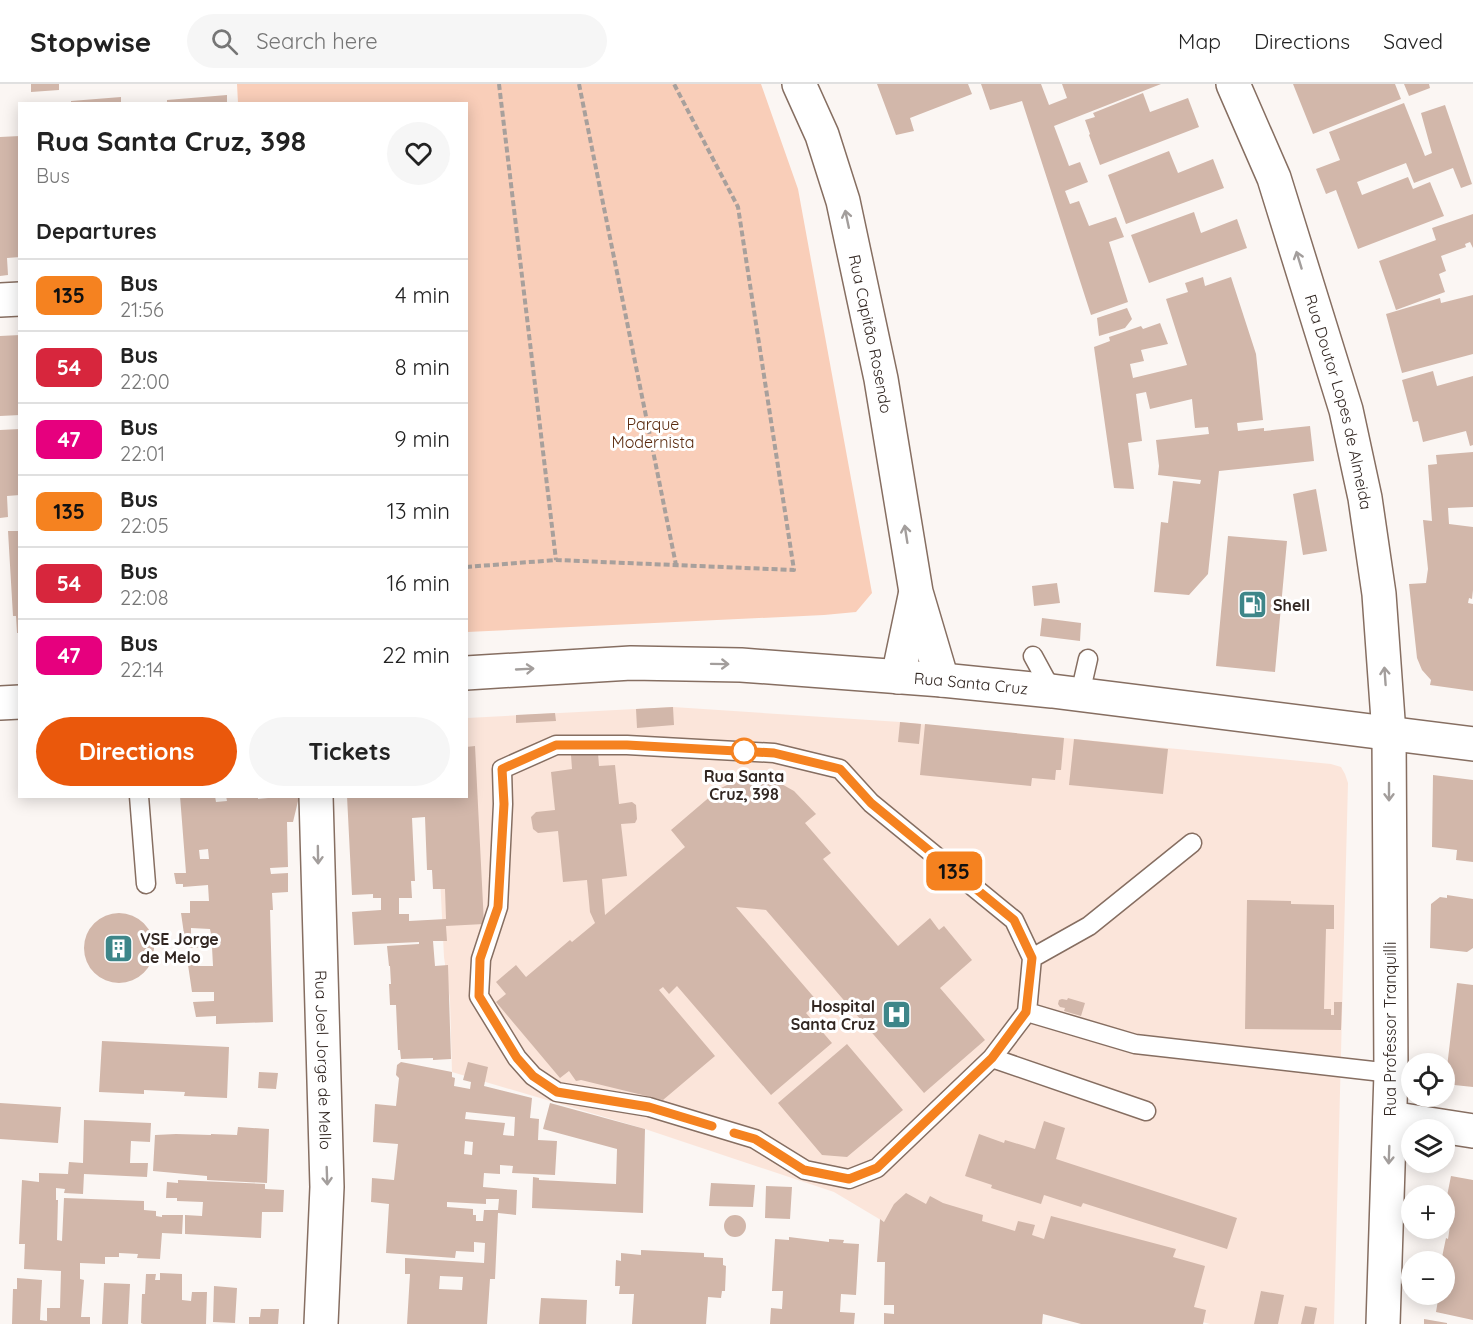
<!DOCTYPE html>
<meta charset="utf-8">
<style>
:root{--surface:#fff;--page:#f6f6f6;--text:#222;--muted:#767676;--line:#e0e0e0;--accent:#ea580c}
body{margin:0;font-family:Quicksand,sans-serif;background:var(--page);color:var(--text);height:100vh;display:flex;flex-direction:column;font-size:22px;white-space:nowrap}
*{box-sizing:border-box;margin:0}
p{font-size:20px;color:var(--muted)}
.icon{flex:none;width:33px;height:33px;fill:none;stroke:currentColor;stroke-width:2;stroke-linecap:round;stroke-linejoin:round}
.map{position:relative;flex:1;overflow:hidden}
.drawer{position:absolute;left:18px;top:18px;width:450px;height:696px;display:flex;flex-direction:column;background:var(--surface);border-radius:0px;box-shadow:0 3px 15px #0003}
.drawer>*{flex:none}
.badge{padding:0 12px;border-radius:9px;font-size:21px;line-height:39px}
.fabs{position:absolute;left:1401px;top:969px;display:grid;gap:12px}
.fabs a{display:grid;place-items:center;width:54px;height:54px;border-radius:50%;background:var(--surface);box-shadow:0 3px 15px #0003;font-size:30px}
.map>.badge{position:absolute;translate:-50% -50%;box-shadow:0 0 0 3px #fff}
h2{padding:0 18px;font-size:22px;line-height:54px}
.round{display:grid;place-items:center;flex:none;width:63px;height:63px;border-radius:32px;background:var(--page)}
.headline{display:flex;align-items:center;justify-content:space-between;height:102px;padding:0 18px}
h1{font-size:28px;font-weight:800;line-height:45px}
.cta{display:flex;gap:12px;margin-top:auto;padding:12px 18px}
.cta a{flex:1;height:69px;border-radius:36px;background:var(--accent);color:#fff;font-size:24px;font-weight:800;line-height:69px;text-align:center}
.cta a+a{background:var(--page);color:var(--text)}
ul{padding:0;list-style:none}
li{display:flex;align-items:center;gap:18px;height:72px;padding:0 18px;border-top:2px solid var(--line)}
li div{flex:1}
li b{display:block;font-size:22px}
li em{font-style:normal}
li .badge{min-width:66px;font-weight:700;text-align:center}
header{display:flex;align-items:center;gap:36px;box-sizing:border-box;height:84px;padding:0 30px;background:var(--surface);border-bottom:2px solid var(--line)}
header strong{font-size:28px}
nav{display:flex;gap:33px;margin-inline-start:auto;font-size:21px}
.search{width:420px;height:54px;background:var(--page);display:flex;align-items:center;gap:15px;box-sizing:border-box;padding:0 21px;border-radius:33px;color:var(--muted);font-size:22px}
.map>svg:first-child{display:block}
.built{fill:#fbe5da}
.green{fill:#f9ceb9}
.building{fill:#d2b7aa;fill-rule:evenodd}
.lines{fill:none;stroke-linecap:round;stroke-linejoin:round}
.service-casing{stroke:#866e61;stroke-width:21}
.minor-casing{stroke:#866e61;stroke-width:36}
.tertiary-casing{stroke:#866e61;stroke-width:36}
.path{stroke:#a8a09c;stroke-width:4;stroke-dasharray:6 3;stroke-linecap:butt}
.service{stroke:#fff;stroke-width:18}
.minor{stroke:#fff;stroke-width:33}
.tertiary{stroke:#fff;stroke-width:33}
.oneway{stroke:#a39e9c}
.line-casing{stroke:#fff;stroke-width:14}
.line{stroke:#f58220;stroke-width:9}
.stop-dot{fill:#fff;stroke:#f58220;stroke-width:3}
.labels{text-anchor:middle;stroke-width:6;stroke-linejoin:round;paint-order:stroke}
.street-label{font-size:16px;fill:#322722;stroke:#fff}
.park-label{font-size:16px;fill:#5a2b0f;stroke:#fff}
.poi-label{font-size:16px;font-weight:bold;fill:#322722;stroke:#fff;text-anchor:start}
.stop-label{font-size:16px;font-weight:bold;fill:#322722;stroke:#fff}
</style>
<header>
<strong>Stopwise</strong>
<div class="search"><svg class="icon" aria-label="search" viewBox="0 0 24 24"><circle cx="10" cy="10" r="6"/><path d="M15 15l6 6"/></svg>Search here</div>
<nav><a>Map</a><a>Directions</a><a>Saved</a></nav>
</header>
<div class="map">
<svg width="1473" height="1240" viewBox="0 0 1473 1240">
<rect width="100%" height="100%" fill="#fbf6f3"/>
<!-- built -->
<path class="built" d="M673 623 900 638 1331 680 1341 683 1345 690 1348 699 1334 1240H1210L960 1176 921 1160 834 1108 645 1045 452 988 450 916 444 873 436 713 466 712 467 634Z"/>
<!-- green -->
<path class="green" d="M237 0H761L798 105 872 509 856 528 824 531 467 548 466 20 238 19Z"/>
<!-- building -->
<path class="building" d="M31 0H59V6L31 8Z
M877 0H968L972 10 910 34 914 47 896 51Z
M981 0H1041L1049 21 1067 14 1062 0H1161L1054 42 1069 82 1080 78 1088 98 1065 107 1070 120 1079 117 1089 142 1116 133 1124 153 1109 158 1128 218 1091 231 1022 17 990 26Z
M1293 0H1395L1401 15 1313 50Z
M1404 0H1429L1430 4 1409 12Z
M1143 9 1150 28 1188 14 1199 43 1100 81 1089 51 1090 50 1085 36 1095 33 1093 29Z
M227 11V20H167V16Z
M121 13V20H71V17Z
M1404 19 1425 72 1432 69 1421 29 1445 21 1472 100 1461 104 1453 84 1414 99 1406 79 1357 98 1362 111 1408 93 1413 105 1430 98 1444 132 1358 165 1336 106 1326 110 1316 85 1340 76 1329 48Z
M20 52V173L7 174 8 191 0 192V53Z
M1169 67 1178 89 1213 75 1224 104 1126 140 1108 91Z
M1194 128 1201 149 1237 135 1247 164 1149 199 1131 151Z
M1473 130V164L1470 158 1465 160 1466 163 1441 172 1446 187 1439 190 1445 208 1396 226 1379 177 1436 156 1432 144Z
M1203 193 1205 202 1231 193 1256 270 1263 336 1237 339 1238 347 1264 344V347L1310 342 1314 377 1219 387 1208 490 1189 511 1154 508 1161 438 1168 439 1173 397 1200 400 1201 396 1158 391 1159 382 1156 356 1209 350 1208 343 1195 344 1192 315 1150 325 1146 308 1136 310 1142 357 1128 359 1134 405 1114 404 1094 263 1110 257 1109 253 1141 242 1143 245 1160 239 1168 260 1141 266 1144 277 1130 280 1133 294 1187 281 1166 215 1188 208 1185 199Z
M1473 211V270L1402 289 1386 230 1440 214 1441 219Z
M1127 224 1132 235 1125 244 1099 252 1097 234Z
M20 251V331L0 332V252Z
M1433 287 1437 302 1473 292V361L1470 362 1466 347 1423 358 1418 337 1413 338 1402 296Z
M20 345V411L7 412 8 433 0 434V346Z
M1473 368V423L1448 424 1449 440 1473 443V506L1472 515 1469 514 1468 519 1473 520V607L1430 601 1431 596 1422 586 1417 574 1409 500 1426 499 1428 485 1423 436 1432 437 1428 381 1437 380 1436 371Z
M1316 405 1327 467 1303 471 1293 410Z
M8 447H20V549H17L16 532H13Z
M1228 452 1287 457 1275 588 1216 582Z
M1057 499 1060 519 1034 522 1032 502Z
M1042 534 1081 539 1080 557 1040 552Z
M673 623 674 641 637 644 636 625Z
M555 629 556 637 516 639V631Z
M900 638 921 640 919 660 898 658Z
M925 640 1064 654 1061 686H1056L1055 696 1032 694 1031 702 920 691Z
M1074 655 1168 665 1163 710 1069 701Z
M475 662 484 840 446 842 447 857H433L435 882 448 881 451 975 433 976V974L401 975 400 966H398L396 921H390L389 900H391L390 882H389L387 862 419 860V858L354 861 352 828 381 826V814H373V810L352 811 347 712H466V663ZM425 733 427 786H432L433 805H445L446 835 409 837V830H399V814H412L411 797H415L412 734Z
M573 668 598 669 599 682 615 681 619 720 632 718 636 721 637 735 635 739 621 740 627 792 602 795 605 831 685 763 671 746 719 705 731 699 747 694 759 693 778 698 794 707 816 730 805 739 831 769 823 775 898 862 930 834 939 846 944 842 972 876 940 904 985 956 924 1009 766 826 736 823 818 918 806 929 832 959 771 1011 677 902 669 910 663 903 659 906 715 972 663 1016 581 996 576 997 569 987 560 994 496 918 506 910 496 898 516 881 526 893 570 856 572 858 595 839 590 828 587 796 563 798 558 747 538 749 533 745 531 733 536 728 555 726 551 688 572 685 571 671Z
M1433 691 1473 696V778L1456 776 1457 766 1432 763Z
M180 712H215L216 718 227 717 226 712H258V715L268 714V712L299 713 293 738H287L288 783 270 784 271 790 288 789V808L272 809 273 826H270L273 938 216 940V932L196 933 193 918 214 917V908H192L187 874H198V882H213L212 863 186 864 181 829H190V817H209L208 801 183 803V800H176L174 789H186ZM208 765 209 775H200L199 766ZM191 844 210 845 211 850 191 851Z
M1447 811 1473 815V864L1467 868 1430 864 1431 820 1440 813 1447 814Z
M1247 816 1291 817V820L1334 821V845H1326L1324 925H1331V931H1334V918H1342L1341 946 1245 945Z
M84 864a35 35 0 1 1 70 0a35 35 0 1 1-70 0Z
M1457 899 1473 901V1003L1445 1000Z
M1068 914 1085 919 1081 932 1064 927 1065 924 1060 923 1058 920 1059 916 1062 915 1067 916Z
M102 957 229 963 227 1014 184 1012 185 1008 144 1006V1010L99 1008Z
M847 960 903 1026 847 1073 822 1071 778 1019Z
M401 978 452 988V993L455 994 454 1002 470 1005 471 998 463 996 468 978 488 983 484 1002 532 1014 530 1034 539 1035 538 1056 557 1057 555 1091 512 1089 513 1082 500 1081V1090L484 1089 483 1103 517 1106 516 1131 498 1129 495 1195H490L487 1240H407L410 1190H405V1174L484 1179 485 1159 474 1158V1168L456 1167 455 1174 386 1169 389 1120 371 1118 372 1094 394 1096 398 1060 373 1058 375 1020 396 1022 399 994 396 991 397 981ZM466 1028 515 1033 514 1052 503 1051 505 1039 465 1035ZM465 1057 473 1058 472 1071 464 1070ZM486 1115H499L498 1126H484L483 1137H476V1131H473V1125L447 1123V1118L486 1120ZM440 1192 463 1193 462 1206 439 1205Z
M259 988 278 989 276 1005 258 1004Z
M0 1019 61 1023 58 1059 0 1055Z
M550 1019 645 1045 643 1129 532 1124 533 1093 539 1094V1096L616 1100 617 1065 543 1045Z
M84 1036 151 1039 150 1058 131 1057 130 1079H148L147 1093 84 1090 83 1110 64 1109 65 1105 56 1104V1116H58L57 1156 62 1157 64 1114 144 1117V1126L156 1127V1132L162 1133V1131H183L182 1150 162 1149 160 1175 137 1174 138 1170 119 1169V1173H105V1180L80 1179V1195L84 1196 81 1233H90V1240H12L13 1205H17V1194L42 1196 40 1236 47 1237V1224H60L61 1187 24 1185 25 1160H19L22 1096 39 1098V1089L68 1090 69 1078 83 1079Z
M1044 1037 1065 1044 1056 1075 1237 1134 1227 1165 1083 1119 1081 1123 1044 1111 1041 1120 991 1104 992 1101 965 1092 979 1050 1004 1059 1005 1056 1035 1065Z
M238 1043 269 1045 267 1099 207 1096V1092L153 1087 155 1051 176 1050 211 1051V1050L237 1051Z
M1451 1092 1473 1096V1236L1436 1228 1439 1210H1444V1178H1441L1446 1154 1448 1155 1450 1142 1444 1141V1127Z
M178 1096 265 1100V1105L284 1106 283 1128H262L261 1154 185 1150V1131L202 1132 203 1118 177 1117V1114H166L167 1098 178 1099Z
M711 1099 755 1101 753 1123 709 1122Z
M766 1102 792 1103 790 1135 765 1134Z
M906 1109 926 1120 930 1112 943 1119 983 1131 982 1137 1015 1147 1018 1137 1035 1141 1032 1151 1044 1155 1051 1132 1176 1165 1173 1173 1205 1182 1194 1223 1206 1226 1203 1240H1081L1043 1230 1042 1240H884V1229L894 1230V1221H884L885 1178H877L880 1135 884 1138 894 1120Z
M724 1142a11 11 0 1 1 22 0a11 11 0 1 1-22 0Z
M789 1153 829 1158V1155L844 1156 843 1159 859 1160 856 1211 841 1210 840 1228 855 1229 854 1240H770L771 1224 782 1225 783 1207H772L775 1155 789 1156Z
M641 1166 704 1169V1173L723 1174V1181L726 1182 725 1207H722L721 1214 708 1213 706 1240H632L634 1210H619L620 1202H615L616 1176 621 1177V1169L641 1171Z
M160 1189 182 1190V1216L191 1217 192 1208H207L206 1240H143L141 1239 142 1210H145L146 1190H156L155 1196H160Z
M104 1199 130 1200 128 1240H102Z
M214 1202 237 1204 235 1239 213 1238Z
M1261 1207 1284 1211 1278 1240H1254Z
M541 1214 587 1216 586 1240H539Z
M1305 1222 1317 1224 1314 1240H1301Z
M261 1225H279L278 1240H249V1233H260Z
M1424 1235 1447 1239V1240H1424Z"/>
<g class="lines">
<defs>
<path id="service" d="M1033 572 1052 607
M1080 610 1088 575
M139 712 146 800
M1032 874 1089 842 1192 759
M1027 928 1032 874 1014 836 871 719 840 685 774 669 627 661H556L502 685 503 720 498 823 481 875 479 912 517 974 533 992 557 1008 649 1023 755 1055 805 1086 849 1095 877 1084 992 974 1027 928 1135 960 1391 989
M992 974 1146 1027"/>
<g id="minor">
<path id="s1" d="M799 0 822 51 843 117 881 295 916 508 942 596"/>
<path id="s2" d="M1233 0 1274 94 1346 326 1365 414 1379 510 1389 650 1391 989 1383 1240"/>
<path d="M0 216 20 215"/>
<path d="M898 593 915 512"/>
<path id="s3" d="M316 712 327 1103 321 1240"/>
<path d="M1390 1034 1473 1047"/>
</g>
<g id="tertiary">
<path id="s4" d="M466 589 631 579 741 581 942 596 1052 607 1473 660"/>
<path d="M0 619 20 618"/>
</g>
</defs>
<!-- service casing -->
<use href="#service" class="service-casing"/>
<!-- minor casing -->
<use href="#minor" class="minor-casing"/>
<!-- tertiary casing -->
<use href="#tertiary" class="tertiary-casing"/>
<!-- path -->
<path class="path" d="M499 0 556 476
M579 0 676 481
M466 483 556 476 794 486 738 123 674 0"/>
<!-- service -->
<use href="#service" class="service"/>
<!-- minor -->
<use href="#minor" class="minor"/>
<!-- tertiary -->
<use href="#tertiary" class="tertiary"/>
</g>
<!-- one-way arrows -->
<defs><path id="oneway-shaft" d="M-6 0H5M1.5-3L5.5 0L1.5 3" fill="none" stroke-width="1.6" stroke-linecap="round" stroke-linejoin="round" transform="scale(1.5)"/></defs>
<g class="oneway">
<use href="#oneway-shaft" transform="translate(847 135) rotate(-102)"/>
<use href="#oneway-shaft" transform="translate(1299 176) rotate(-107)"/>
<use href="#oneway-shaft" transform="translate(906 450) rotate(-99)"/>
<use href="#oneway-shaft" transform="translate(720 580) rotate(1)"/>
<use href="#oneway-shaft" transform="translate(525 585) rotate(-3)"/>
<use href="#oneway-shaft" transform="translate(1385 592) rotate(-94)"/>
<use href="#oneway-shaft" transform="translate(1389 708) rotate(90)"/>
<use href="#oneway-shaft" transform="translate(318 771) rotate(89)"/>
<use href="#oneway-shaft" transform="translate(1389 1071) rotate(92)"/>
<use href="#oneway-shaft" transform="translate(327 1092) rotate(88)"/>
</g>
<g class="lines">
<defs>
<path id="line" d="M712 1042 649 1023 557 1008 533 992 517 974 479 912 480 875 498 823 504 720 502 685 556 661H627L774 669 840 685 871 719 1014 836 1032 874 1026 928 992 974 877 1084 849 1095 804 1086 755 1055 734 1049"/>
</defs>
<!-- line casing -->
<use href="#line" class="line-casing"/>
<!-- line -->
<use href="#line" class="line"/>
</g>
<!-- icons -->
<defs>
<symbol id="fuel-square" viewBox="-11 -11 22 22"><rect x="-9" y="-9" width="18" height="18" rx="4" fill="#3e8689" stroke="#fff"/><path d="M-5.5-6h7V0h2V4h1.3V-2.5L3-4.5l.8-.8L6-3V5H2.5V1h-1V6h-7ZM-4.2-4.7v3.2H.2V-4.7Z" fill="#fff"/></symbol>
<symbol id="building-square" viewBox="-11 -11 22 22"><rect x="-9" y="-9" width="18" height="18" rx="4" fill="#3e8689" stroke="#fff"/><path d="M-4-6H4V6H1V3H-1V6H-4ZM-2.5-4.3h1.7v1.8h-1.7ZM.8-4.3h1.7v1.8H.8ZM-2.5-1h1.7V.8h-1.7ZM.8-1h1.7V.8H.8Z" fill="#fff"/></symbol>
<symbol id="hospital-square" viewBox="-11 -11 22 22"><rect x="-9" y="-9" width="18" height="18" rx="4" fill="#3e8689" stroke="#fff"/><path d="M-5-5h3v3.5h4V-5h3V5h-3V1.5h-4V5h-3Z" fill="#fff"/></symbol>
</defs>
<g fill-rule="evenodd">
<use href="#fuel-square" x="1236" y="504" width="33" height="33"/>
<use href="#building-square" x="102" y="848" width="33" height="33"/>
<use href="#hospital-square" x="880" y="914" width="33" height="33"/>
</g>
<!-- markers -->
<circle class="stop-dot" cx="744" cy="667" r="12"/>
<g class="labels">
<!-- street labels -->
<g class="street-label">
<text dy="6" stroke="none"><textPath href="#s1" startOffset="261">Rua Capitão Rosendo</textPath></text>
<text dy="6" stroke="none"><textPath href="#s2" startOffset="336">Rua Doutor Lopes de Almeida</textPath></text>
<text dy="6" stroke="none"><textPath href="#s4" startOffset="506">Rua Santa Cruz</textPath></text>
<text transform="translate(1390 945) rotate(-90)" y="6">Rua Professor Tranquilli</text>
<text dy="6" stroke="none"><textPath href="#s3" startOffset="264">Rua Joel Jorge de Mello</textPath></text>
</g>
<!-- park labels -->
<g class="park-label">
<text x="653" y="346">Parque<tspan x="653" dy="18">Modernista</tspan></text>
</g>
<!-- poi labels -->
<g class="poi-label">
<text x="1273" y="527">Shell</text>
<text x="140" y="861">VSE Jorge<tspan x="140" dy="18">de Melo</tspan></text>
<text x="875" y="928" text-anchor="end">Hospital<tspan x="875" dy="18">Santa Cruz</tspan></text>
</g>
<!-- stop labels -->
<g class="stop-label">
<text x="744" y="698">Rua Santa<tspan x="744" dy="18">Cruz, 398</tspan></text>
</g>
</g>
</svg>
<div class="fabs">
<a><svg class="icon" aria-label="locate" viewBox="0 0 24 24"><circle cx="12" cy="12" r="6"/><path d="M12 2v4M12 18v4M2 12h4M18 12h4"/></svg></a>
<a><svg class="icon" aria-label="layers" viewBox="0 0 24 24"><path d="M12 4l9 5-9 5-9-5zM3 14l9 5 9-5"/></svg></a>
<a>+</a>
<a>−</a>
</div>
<b class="badge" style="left:954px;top:787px;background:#f58220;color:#111">135</b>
<section class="drawer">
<div class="headline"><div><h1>Rua Santa Cruz, 398</h1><p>Bus</p></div><a class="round"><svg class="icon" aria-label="heart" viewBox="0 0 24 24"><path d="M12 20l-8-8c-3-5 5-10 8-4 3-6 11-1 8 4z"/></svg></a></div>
<h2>Departures</h2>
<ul>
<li><span class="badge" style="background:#f58220;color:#111">135</span><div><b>Bus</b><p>21:56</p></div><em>4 min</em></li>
<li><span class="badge" style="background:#d7263d;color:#fff">54</span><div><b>Bus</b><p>22:00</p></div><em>8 min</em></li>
<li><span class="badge" style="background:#e6007e;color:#fff">47</span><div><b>Bus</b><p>22:01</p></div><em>9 min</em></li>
<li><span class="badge" style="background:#f58220;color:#111">135</span><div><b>Bus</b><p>22:05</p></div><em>13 min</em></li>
<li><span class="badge" style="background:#d7263d;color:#fff">54</span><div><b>Bus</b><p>22:08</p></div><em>16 min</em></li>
<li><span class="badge" style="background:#e6007e;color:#fff">47</span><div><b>Bus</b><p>22:14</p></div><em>22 min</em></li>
</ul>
<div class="cta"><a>Directions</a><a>Tickets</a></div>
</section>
</div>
